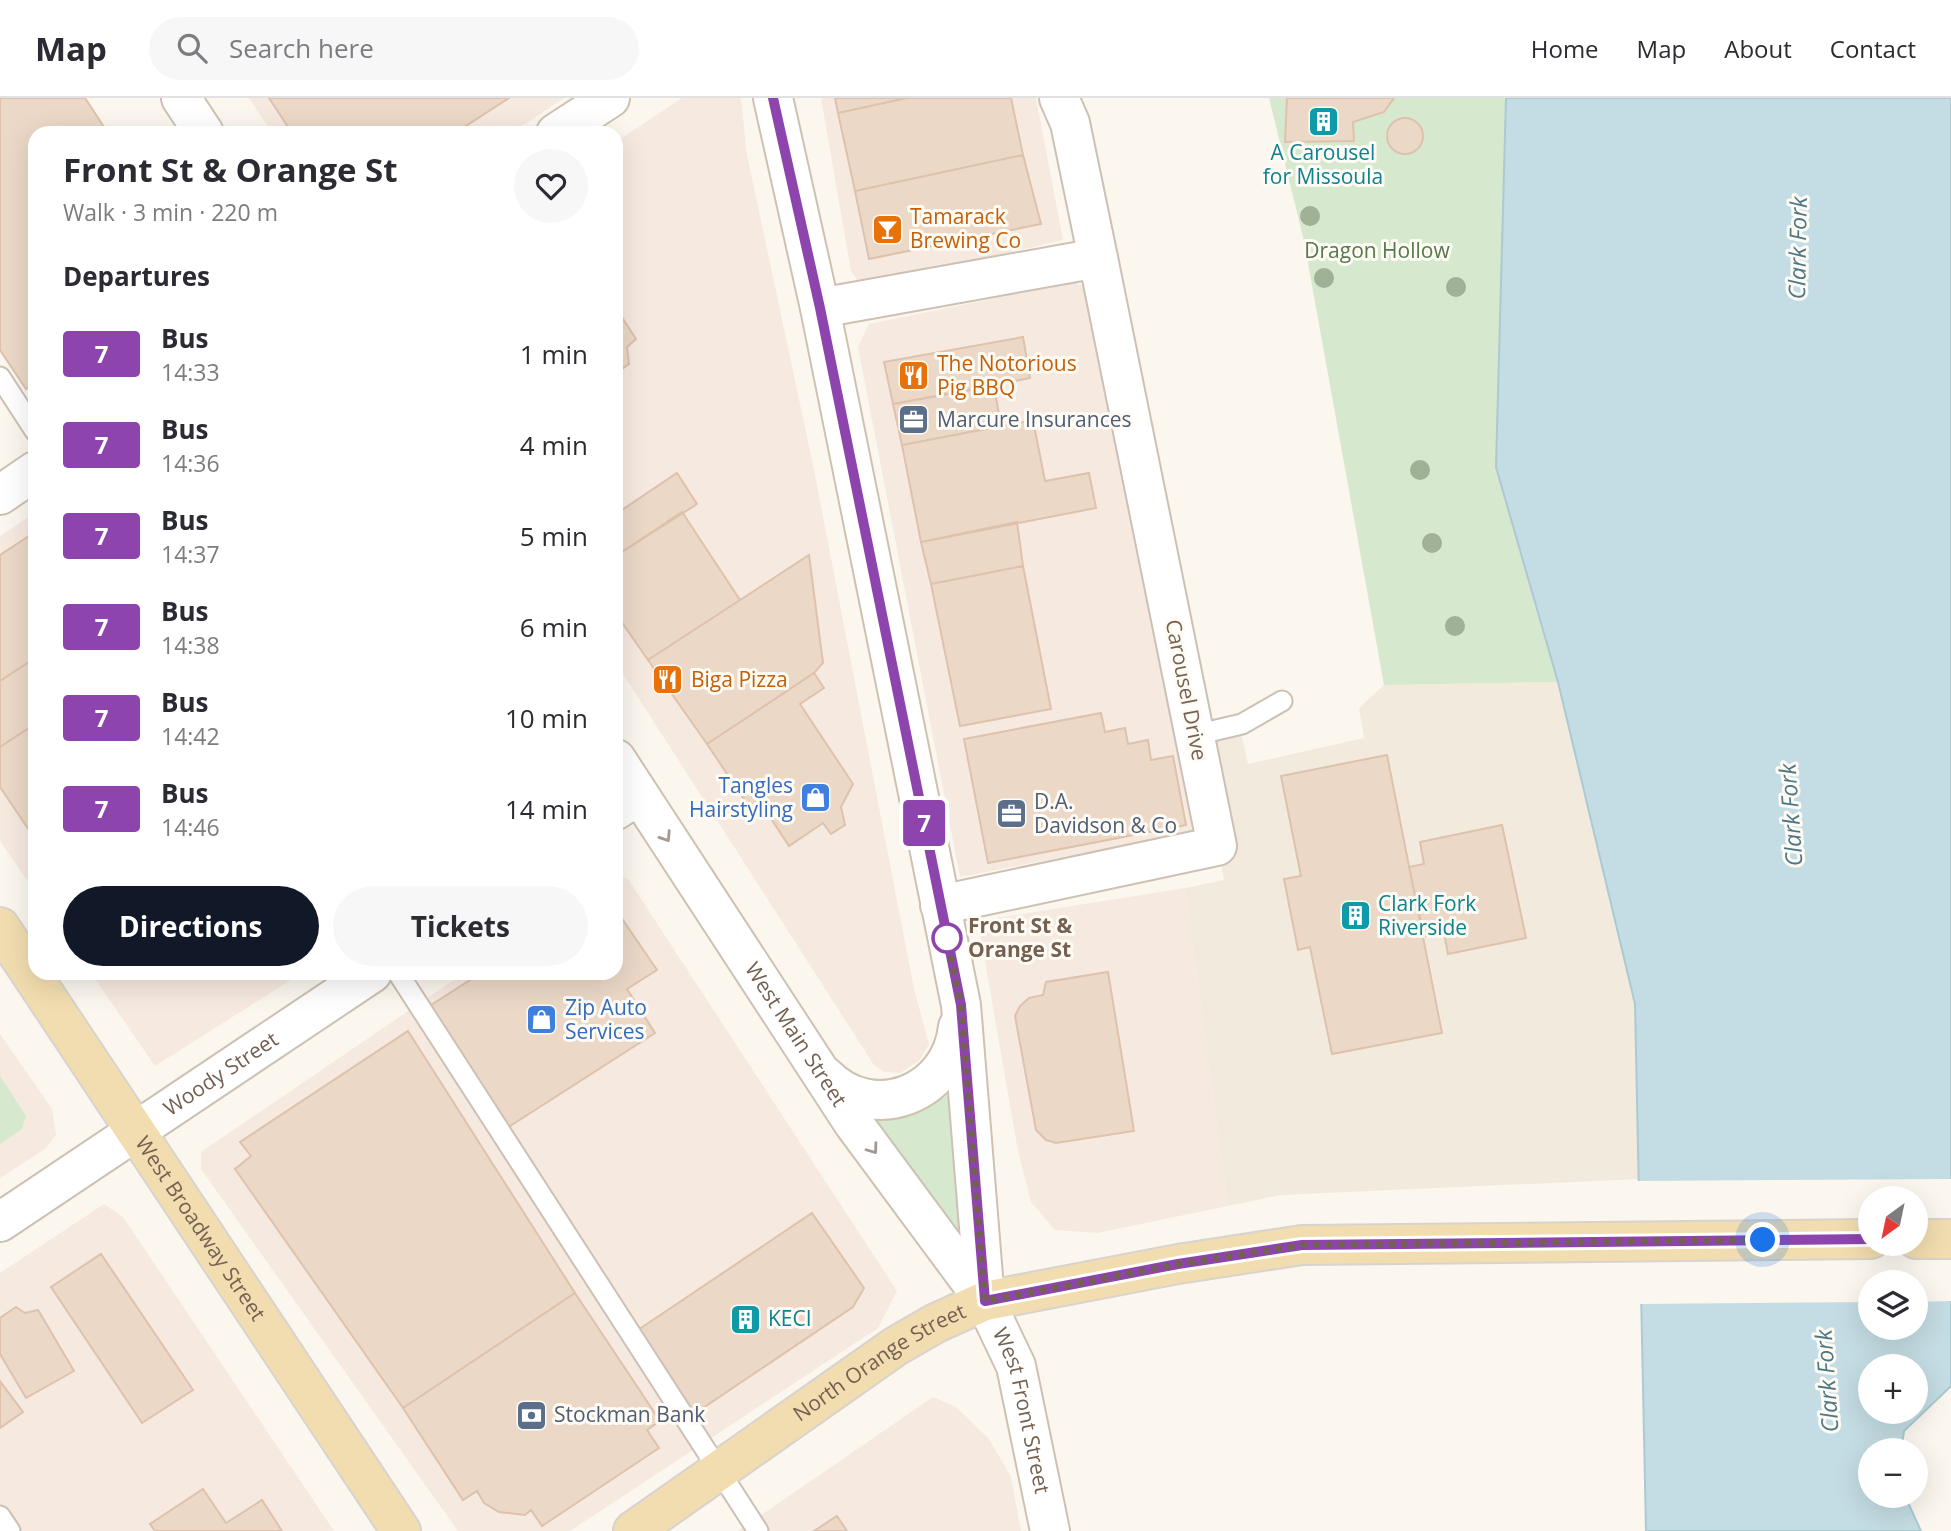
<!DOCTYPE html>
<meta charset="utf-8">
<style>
:root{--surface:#fff;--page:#f7f7f7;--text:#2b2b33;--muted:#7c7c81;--line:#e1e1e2;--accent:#111827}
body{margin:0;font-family:"Open Sans",sans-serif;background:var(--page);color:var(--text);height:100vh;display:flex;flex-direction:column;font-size:26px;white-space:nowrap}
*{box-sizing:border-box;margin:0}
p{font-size:23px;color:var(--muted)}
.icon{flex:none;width:38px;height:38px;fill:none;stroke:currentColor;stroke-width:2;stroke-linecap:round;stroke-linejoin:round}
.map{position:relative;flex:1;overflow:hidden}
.sheet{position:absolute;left:28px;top:28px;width:595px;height:854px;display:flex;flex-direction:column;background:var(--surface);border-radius:21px;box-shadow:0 7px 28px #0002}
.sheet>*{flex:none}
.badge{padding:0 14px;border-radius:5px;font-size:24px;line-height:46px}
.needle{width:46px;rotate:213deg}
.tools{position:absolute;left:1858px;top:1088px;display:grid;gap:14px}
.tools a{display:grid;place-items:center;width:70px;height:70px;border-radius:50%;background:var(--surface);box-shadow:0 7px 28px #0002;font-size:35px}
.you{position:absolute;width:35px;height:35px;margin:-18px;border:5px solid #fff;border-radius:50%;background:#1a73e8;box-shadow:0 0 0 10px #1a73e833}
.map>.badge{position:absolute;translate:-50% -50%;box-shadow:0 0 0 4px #fff}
h2{padding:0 35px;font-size:26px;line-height:63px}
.round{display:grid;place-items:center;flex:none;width:74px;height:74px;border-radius:37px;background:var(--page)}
.overview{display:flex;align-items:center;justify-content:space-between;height:119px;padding:0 35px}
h1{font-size:33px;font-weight:700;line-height:52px}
.action{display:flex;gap:14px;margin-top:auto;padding:14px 35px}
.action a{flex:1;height:80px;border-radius:42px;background:var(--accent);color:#fff;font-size:28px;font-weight:700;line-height:80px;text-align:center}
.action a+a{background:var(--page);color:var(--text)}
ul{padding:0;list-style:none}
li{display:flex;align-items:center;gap:21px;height:91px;padding:0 35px}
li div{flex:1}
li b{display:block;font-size:26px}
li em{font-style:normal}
li .badge{min-width:77px;font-weight:700;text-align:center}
header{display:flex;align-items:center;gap:42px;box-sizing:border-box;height:98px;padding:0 35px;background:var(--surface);border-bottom:2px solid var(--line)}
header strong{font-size:33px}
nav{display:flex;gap:38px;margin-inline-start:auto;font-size:24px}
.search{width:490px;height:63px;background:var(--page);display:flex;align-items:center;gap:18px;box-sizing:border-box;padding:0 24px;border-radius:38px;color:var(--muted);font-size:26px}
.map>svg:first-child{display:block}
.residential{fill:#f2eadd}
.commercial{fill:#f6e9e0}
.green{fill:#d6e8cd}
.water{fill:#c4dce3;stroke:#abcad3;stroke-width:2;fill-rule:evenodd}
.pier{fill:#fbf7ee;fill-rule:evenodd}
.building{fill:#ebd8c7;stroke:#dec2ab;stroke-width:2}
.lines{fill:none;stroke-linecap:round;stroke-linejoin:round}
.lane-casing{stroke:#cdc0b4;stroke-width:23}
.street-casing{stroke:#cdc0b4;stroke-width:42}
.secondary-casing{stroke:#cfc1b2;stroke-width:42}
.primary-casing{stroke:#d8d3cf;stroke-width:42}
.lane{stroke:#fff;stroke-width:19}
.street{stroke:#fff;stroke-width:38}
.secondary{stroke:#fff;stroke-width:38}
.primary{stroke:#f1ddaf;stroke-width:38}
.tree{fill:#a0b195}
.oneway{stroke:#a5988f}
.line-casing{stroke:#fff;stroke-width:16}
.line{stroke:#8e44ad;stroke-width:10}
.walk{stroke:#746152;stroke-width:7;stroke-dasharray:0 12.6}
.stop-dot{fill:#fff;stroke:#8e44ad;stroke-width:3.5}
.labels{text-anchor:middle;stroke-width:6;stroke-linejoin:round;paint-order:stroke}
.culture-label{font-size:21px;fill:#0d838f;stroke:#fefbf4;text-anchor:start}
.food-label{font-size:21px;fill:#c56008;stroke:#fefbf4;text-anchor:start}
.park-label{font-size:21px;fill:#55784c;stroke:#fefbf4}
.service-label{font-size:21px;fill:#4e5e75;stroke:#fefbf4;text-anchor:start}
.street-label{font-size:21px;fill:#746152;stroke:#fefbf4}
.shop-label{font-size:21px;fill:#366cbe;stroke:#fefbf4;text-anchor:end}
.stop-label{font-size:21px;font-weight:bold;fill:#746152;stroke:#fefbf4;text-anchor:start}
.water-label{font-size:23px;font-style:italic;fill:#4e7785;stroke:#fefbf4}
</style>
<header>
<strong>Map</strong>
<div class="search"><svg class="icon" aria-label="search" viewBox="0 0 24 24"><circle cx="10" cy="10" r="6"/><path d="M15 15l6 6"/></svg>Search here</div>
<nav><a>Home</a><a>Map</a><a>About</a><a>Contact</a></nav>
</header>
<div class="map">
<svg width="1951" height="1433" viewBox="0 0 1951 1433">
<rect width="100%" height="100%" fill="#fbf7ee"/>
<!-- residential -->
<path class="residential" d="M1558 584 1635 906 1639 1081 1281 1097 1228 1108 1185 790 1224 782 1197 645 1241 634 1248 666 1364 640 1359 610 1384 587Z"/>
<!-- commercial -->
<path class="commercial" d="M249 0H564L511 35H272Z
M682 0H740L742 7 746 52 814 372 914 891 929 946 919 963 900 975 885 974 874 967 616 565V44Z
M821 0H1036L1063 142 870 187 860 186 851 173Z
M1074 184 1090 192 1202 732 960 779 858 249 869 226Z
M35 415V794L0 743V438Z
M616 777 628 781 897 1193 878 1230 570 1433H458L201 1071V1054L464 875H616Z
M1185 790 1228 1108 1097 1135 1055 1132 1031 1104 1018 1053 978 823Z
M91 875H302L155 968Z
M0 936 52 1011 56 1037 45 1051 0 1080Z
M104 1106 123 1119 334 1433H0V1175Z
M933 1299 956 1309 989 1341 1011 1379 1021 1433H738Z"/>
<!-- green -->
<path class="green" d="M1269 0H1506L1503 141 1535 508 1558 584 1384 587 1304 143Z
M0 978 26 1018 22 1031 0 1046Z
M952 993 969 1129 944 1139 867 1012C905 1013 921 1018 952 993Z"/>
<!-- water -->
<path class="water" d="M1506 0H1951V1288L1904 1333 1901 1353H1871V1398H1905L1921 1433H1646L1635 906 1558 584 1496 369ZM1871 1101H1916V1146H1871ZM1871 1185H1916V1230H1871ZM1871 1269H1916V1314H1871Z"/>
<!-- pier -->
<path class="pier" d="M1951 1081V1203L1916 1204V1185H1871V1204L1638 1206 1635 1083ZM1871 1101H1916V1146H1871Z"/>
<!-- building -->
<path class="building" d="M0 0H85L108 35H35V285L26 291 0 252Z
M269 0H509L455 35H292Z
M835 0H907L838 15Z
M907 0H1011L1023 57 855 93 838 15Z
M1287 0H1394L1384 14 1353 24 1354 43 1285 44Z
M1387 38a18 18 0 1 1 36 0a18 18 0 1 1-36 0Z
M1023 57 1041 126 869 161 855 93Z
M616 210 636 241 627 249 629 266 616 275Z
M1023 239 1030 280 893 306 884 264Z
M994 288 1001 328 902 347 893 306Z
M1033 322 1045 383 1089 375 1096 410 921 444 902 347Z
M677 375 697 406 616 458V416Z
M682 414 740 502 648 562 616 516V458Z
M1017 424 1023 468 931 486 921 444Z
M35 434V560L0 583V457Z
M809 457 823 565 814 575 707 646 648 562Z
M1023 468 1051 611 960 628 931 486Z
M35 560V626L0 649V583Z
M814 575 824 590 800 606 853 686 841 709 845 727 831 736 823 725 789 748 764 710 754 716 707 646Z
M1101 615 1105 634 1125 630 1128 646 1148 642 1151 662 1173 658 1186 727 988 765 964 641Z
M35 626V741L0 689V649Z
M1387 657 1442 935 1332 956 1310 849 1298 852 1284 781 1301 778 1281 678Z
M1502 727 1526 840 1448 856 1444 835 1424 838 1409 769 1424 766 1420 744Z
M616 812 657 872 627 891 655 935 507 1030 428 909 481 875H616Z
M1108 874 1134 1033 1056 1045 1046 1042 1036 1032 1015 918 1020 908 1029 900 1043 897 1046 884Z
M408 933 575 1195 403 1310 235 1071 251 1058 240 1044Z
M812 1115 864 1190 853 1209 694 1316 638 1232Z
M101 1156 193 1292 142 1325 51 1189Z
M575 1195 660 1323 647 1332 659 1350 542 1428 531 1412 525 1417 499 1414 484 1405 477 1393 463 1402 403 1310Z
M16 1209 25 1215 38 1212 74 1273 26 1300 0 1256V1220Z
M0 1283 23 1314 0 1330Z
M203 1391 226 1425 262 1402 282 1433H155L150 1426Z
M837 1418 847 1433H814Z"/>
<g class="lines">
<defs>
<path id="lane" d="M0 279 35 333
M1195 637 1242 626 1282 603
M398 875 758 1433
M0 1418 10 1433"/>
<g id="street">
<path d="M820 210 1098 160"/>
<path d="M616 712 639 697"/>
<path d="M940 807 1217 748 1098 160 1070 25 1059 0"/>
<path id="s1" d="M0 1124 372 875"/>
</g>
<g id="secondary">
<path d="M181 0 204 35"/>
<path id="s2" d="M773 0 820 210 961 907 985 1203 1016 1268 1050 1433"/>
<path d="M556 35 610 0"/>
<path d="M0 397 35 373"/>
<path id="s3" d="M616 661 854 1026 985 1203"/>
<path d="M825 978C873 1027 951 996 958 929"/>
</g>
<g id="primary">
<path id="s4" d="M0 829 401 1433"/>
<path d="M1916 1141H1951"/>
<path id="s5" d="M633 1433 896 1248 936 1225 985 1203 1178 1166 1302 1147 1871 1141"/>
</g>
</defs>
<!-- lane casing -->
<use href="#lane" class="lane-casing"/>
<!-- street casing -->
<use href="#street" class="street-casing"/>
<!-- secondary casing -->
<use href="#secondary" class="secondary-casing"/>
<!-- primary casing -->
<use href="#primary" class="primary-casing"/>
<!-- lane -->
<use href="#lane" class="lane"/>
<!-- street -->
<use href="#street" class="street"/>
<!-- secondary -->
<use href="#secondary" class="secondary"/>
<!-- primary -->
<use href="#primary" class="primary"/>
</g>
<!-- trees -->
<g class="tree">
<circle cx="1310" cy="118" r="10"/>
<circle cx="1324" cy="180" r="10"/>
<circle cx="1456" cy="189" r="10"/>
<circle cx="1420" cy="372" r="10"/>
<circle cx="1432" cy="445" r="10"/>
<circle cx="1455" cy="528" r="10"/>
</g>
<!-- one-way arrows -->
<defs><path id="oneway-chevron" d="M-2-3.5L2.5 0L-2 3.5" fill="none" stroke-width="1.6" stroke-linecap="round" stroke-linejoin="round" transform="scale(1.75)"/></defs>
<g class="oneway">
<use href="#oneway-chevron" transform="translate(666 739) rotate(57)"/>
<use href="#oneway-chevron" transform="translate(873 1051) rotate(54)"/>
</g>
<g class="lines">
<defs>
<path id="line" d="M773 0 820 210 961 907 985 1203 1178 1166 1302 1147 1871 1141"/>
</defs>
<!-- line casing -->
<use href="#line" class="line-casing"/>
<!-- line -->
<use href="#line" class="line"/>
<!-- walk -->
<path class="walk" d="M947 840 945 832 961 907 985 1203 1178 1166 1302 1147 1763 1142"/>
</g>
<!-- icons -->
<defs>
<symbol id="building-square" viewBox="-11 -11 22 22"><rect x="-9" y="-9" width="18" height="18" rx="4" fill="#0f9aa8" stroke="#fefbf4"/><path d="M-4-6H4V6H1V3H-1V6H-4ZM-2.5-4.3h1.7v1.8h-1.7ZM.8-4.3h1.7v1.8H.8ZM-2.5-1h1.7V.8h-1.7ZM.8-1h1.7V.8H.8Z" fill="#fff"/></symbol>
<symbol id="bar-square" viewBox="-11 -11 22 22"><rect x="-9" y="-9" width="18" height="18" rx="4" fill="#e8710a" stroke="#fefbf4"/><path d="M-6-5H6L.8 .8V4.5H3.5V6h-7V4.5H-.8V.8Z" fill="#fff"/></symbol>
<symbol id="restaurant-square" viewBox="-11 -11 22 22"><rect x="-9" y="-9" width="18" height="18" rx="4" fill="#e8710a" stroke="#fefbf4"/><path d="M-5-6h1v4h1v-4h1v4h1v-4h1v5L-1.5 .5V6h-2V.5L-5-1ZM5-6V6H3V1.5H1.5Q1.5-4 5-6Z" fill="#fff"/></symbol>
<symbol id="office-square" viewBox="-11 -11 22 22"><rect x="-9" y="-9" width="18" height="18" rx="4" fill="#5c6f8a" stroke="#fefbf4"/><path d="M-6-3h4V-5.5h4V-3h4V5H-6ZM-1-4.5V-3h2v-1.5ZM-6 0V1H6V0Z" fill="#fff"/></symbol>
<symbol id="shop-square" viewBox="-11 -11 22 22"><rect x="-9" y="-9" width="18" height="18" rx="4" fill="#3f7fe0" stroke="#fefbf4"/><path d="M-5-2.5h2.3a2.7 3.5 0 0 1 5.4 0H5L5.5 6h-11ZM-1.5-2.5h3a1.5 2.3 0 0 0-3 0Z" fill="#fff"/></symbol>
<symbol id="bank-square" viewBox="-11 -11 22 22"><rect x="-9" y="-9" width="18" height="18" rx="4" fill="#5c6f8a" stroke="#fefbf4"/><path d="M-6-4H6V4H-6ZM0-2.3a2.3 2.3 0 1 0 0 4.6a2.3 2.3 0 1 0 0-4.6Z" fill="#fff"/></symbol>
</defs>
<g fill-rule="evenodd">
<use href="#building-square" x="1306" y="6" width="35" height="35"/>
<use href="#bar-square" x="870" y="114" width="35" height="35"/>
<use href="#restaurant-square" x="896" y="260" width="35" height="35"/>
<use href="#office-square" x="896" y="304" width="35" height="35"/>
<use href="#restaurant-square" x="650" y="564" width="35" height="35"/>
<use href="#shop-square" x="798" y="682" width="35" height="35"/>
<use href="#office-square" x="994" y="698" width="35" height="35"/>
<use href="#building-square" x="1338" y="800" width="35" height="35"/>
<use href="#shop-square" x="524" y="904" width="35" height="35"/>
<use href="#building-square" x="728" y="1204" width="35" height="35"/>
<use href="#bank-square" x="514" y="1300" width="35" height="35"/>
</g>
<!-- markers -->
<circle class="stop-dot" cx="947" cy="840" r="14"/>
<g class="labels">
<!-- culture labels -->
<g class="culture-label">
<text x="1323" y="62" text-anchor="middle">A Carousel<tspan x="1323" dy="24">for Missoula</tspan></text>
<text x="1378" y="813">Clark Fork<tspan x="1378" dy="24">Riverside</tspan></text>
<text x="768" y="1228">KECI</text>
</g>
<!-- food labels -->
<g class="food-label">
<text x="910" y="126">Tamarack<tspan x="910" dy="24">Brewing Co</tspan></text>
<text x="937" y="273">The Notorious<tspan x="937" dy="24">Pig BBQ</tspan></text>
<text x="691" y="589">Biga Pizza</text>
</g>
<!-- park labels -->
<g class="park-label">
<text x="1377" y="160">Dragon Hollow</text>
</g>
<!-- service labels -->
<g class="service-label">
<text x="937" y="329">Marcure Insurances</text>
<text x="1034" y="711">D.A.<tspan x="1034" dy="24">Davidson &amp; Co</tspan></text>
<text x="554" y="1324">Stockman Bank</text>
</g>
<!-- street labels -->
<g class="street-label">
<text transform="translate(1186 592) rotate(79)" y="7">Carousel Drive</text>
<text dy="7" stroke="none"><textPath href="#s3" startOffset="329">West Main Street</textPath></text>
<text dy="7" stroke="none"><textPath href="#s1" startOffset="266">Woody Street</textPath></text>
<text dy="7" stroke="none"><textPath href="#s4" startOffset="362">West Broadway Street</textPath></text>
<text dy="7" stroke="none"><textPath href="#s5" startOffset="299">North Orange Street</textPath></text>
<text dy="7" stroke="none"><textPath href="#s2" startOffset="1340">West Front Street</textPath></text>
</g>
<!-- shop labels -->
<g class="shop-label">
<text x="793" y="695">Tangles<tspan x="793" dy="24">Hairstyling</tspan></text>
<text x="565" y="917" text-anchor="start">Zip Auto<tspan x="565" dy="24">Services</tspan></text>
</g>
<!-- stop labels -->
<g class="stop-label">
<text x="968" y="835">Front St &amp;<tspan x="968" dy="24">Orange St</tspan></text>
</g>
<!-- water labels -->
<g class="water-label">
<text transform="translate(1798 150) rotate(-89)" y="8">Clark Fork</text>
<text transform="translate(1791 717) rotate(-94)" y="8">Clark Fork</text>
<text transform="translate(1827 1283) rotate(-94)" y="8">Clark Fork</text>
</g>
</g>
</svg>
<div class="tools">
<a><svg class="needle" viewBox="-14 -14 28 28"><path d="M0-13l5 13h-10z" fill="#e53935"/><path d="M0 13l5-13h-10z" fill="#7c7c81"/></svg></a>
<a><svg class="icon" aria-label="layers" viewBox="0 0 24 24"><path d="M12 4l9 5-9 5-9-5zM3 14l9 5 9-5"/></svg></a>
<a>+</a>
<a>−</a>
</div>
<div class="you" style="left:1763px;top:1142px"></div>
<b class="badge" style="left:924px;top:725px;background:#8e44ad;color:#fff">7</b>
<section class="sheet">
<div class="overview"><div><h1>Front St &amp; Orange St</h1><p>Walk · 3 min · 220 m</p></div><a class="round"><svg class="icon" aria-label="heart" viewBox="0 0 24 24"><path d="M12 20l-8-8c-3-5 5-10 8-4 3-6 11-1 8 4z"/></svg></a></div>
<h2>Departures</h2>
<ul>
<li><span class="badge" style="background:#8e44ad;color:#fff">7</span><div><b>Bus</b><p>14:33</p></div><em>1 min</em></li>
<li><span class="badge" style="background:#8e44ad;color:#fff">7</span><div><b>Bus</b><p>14:36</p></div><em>4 min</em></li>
<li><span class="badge" style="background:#8e44ad;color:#fff">7</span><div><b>Bus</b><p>14:37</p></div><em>5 min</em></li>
<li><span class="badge" style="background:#8e44ad;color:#fff">7</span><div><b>Bus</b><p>14:38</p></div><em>6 min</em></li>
<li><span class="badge" style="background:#8e44ad;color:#fff">7</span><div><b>Bus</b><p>14:42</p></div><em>10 min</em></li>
<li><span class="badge" style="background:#8e44ad;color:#fff">7</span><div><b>Bus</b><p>14:46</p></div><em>14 min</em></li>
</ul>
<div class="action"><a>Directions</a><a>Tickets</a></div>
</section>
</div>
